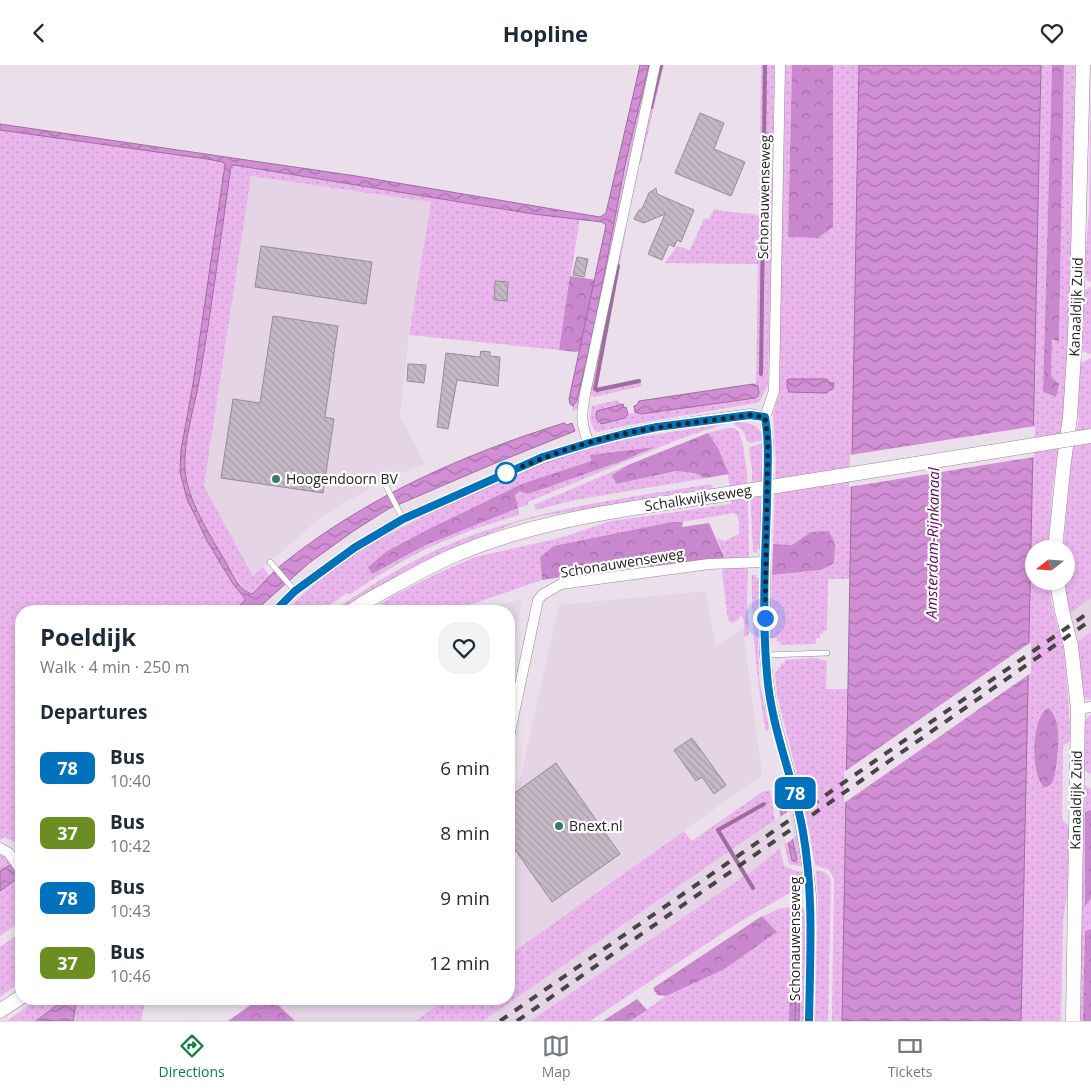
<!DOCTYPE html>
<meta charset="utf-8">
<style>
:root{--surface:#fff;--page:#f2f2f3;--text:#1f2937;--muted:#747a83;--line:#e0e1e3;--accent:#0b8043}
body{margin:0;font-family:"Open Sans",sans-serif;background:var(--page);color:var(--text);height:100vh;display:flex;flex-direction:column;font-size:19px;white-space:nowrap}
*{box-sizing:border-box;margin:0}
p{font-size:16px;color:var(--muted)}
.icon{flex:none;width:28px;height:28px;fill:none;stroke:currentColor;stroke-width:2;stroke-linecap:round;stroke-linejoin:round}
.map{position:relative;flex:1;overflow:hidden}
.panel{position:absolute;left:15px;top:540px;width:500px;height:400px;display:flex;flex-direction:column;background:var(--surface);border-radius:20px;box-shadow:0 2px 8px #0003}
.panel>*{flex:none}
.badge{padding:0 10px;border-radius:8px;font-size:18px;line-height:32px}
.needle{width:32px;rotate:253deg}
.tools{position:absolute;left:1025px;top:475px;display:grid;gap:10px}
.tools a{display:grid;place-items:center;width:50px;height:50px;border-radius:50%;background:var(--surface);box-shadow:0 2px 8px #0003;font-size:25px}
.you{position:absolute;width:25px;height:25px;margin:-12px;border:4px solid #fff;border-radius:50%;background:#1a73e8;box-shadow:0 0 0 8px #1a73e833}
.map>.badge{position:absolute;translate:-50% -50%;box-shadow:0 0 0 2px #fff}
h2{padding:0 25px;font-size:19px;line-height:45px}
.round{display:grid;place-items:center;flex:none;width:52px;height:52px;border-radius:20px;background:var(--page)}
.summary{display:flex;align-items:center;justify-content:space-between;height:85px;padding:0 25px}
h1{font-size:24px;font-weight:700;line-height:38px}
ul{padding:0;list-style:none}
li{display:flex;align-items:center;gap:15px;height:65px;padding:0 25px}
li div{flex:1}
li b{display:block;font-size:19px}
li em{font-style:normal}
li .badge{min-width:55px;font-weight:700;text-align:center}
header{display:flex;justify-content:space-between;align-items:center;height:65px;padding:0 25px;background:var(--surface);font-size:22px;font-weight:700}
.menu{display:flex;justify-content:space-around;align-items:center;height:70px;border-top:1px solid var(--line);background:var(--surface);font-size:14px;color:var(--muted)}
.menu a{display:grid;justify-items:center;gap:2px}
.menu .current{color:var(--accent)}
.map>svg:first-child{display:block}
.built{fill:#e5d4e6}
.grass{fill:url(#grass-dots);fill-rule:evenodd}
.forest{fill:url(#forest-crowns)}
.water{fill:url(#water-waves);stroke:#9d6da0}
.pier{fill:#eadfeb}
.lines{fill:none;stroke-linecap:round;stroke-linejoin:round}
.stream{stroke:#9d6da0;stroke-width:4}
.building{fill:url(#building-back-hatch);stroke:#968b96}
.lane-casing{stroke:#968b96;stroke-width:6}
.street-casing{stroke:#968b96;stroke-width:11}
.secondary-casing{stroke:#968b96;stroke-width:15}
.lane{stroke:#fff;stroke-width:5}
.street{stroke:#fff;stroke-width:10}
.secondary{stroke:#fff;stroke-width:14}
.rail{stroke:#484348;stroke-width:4;stroke-dasharray:9 9;stroke-linecap:butt}
.secondary-bridge-casing{stroke:#968b96;stroke-width:15;stroke-linecap:butt}
.secondary-bridge{stroke:#fff;stroke-width:14}
.line-casing{stroke:#fff;stroke-width:11}
.line{stroke:#0072bc;stroke-width:8}
.walk{stroke:#252125;stroke-width:5;stroke-dasharray:0 9}
.stop-dot{fill:#fff;stroke:#0072bc;stroke-width:2.5}
.poi-dot{fill:#387a6a;stroke:#fff;stroke-width:2}
.labels{text-anchor:middle;stroke-width:4.5;stroke-linejoin:round;paint-order:stroke}
.street-label{font-size:14px;fill:#252125;stroke:#fff}
.poi-label{font-size:14px;fill:#252125;stroke:#fff;text-anchor:start}
.water-label{font-size:15px;font-style:italic;fill:#5c0661;stroke:#fff}
</style>
<header><svg class="icon" aria-label="back" viewBox="0 0 24 24"><path d="M15 5l-7 7 7 7"/></svg>Hopline<svg class="icon" aria-label="heart" viewBox="0 0 24 24"><path d="M12 20l-8-8c-3-5 5-10 8-4 3-6 11-1 8 4z"/></svg></header>
<div class="map">
<svg width="1091" height="956" viewBox="0 0 1091 956">
<defs>
<pattern id="grass-dots" width="8" height="8" patternUnits="userSpaceOnUse" patternTransform="scale(1.25)"><rect width="8" height="8" fill="#eab5ec"/><path d="M2 2h.1M6 6h.1" fill="none" stroke="#c99bca" stroke-width="1.8" stroke-linecap="round"/></pattern>
<pattern id="forest-crowns" width="20" height="18" patternUnits="userSpaceOnUse" patternTransform="scale(1.25)"><rect width="20" height="18" fill="#c987cd"/><path d="M2 6a3 3 0 1 1 6 0M12 15a3 3 0 1 1 6 0" fill="none" stroke="#a36ea6"/></pattern>
<pattern id="water-waves" width="16" height="10" patternUnits="userSpaceOnUse" patternTransform="scale(1.25)"><rect width="16" height="10" fill="#d18ed4"/><path d="M0 5q4-4 8 0t8 0" fill="none" stroke="#a974ac"/></pattern>
<pattern id="building-back-hatch" width="6" height="6" patternUnits="userSpaceOnUse" patternTransform="scale(1.25)"><rect width="6" height="6" fill="#c4b8c4"/><path d="M-1 5l2 2M0 0l6 6M5-1l2 2" fill="none" stroke="#a89ea8"/></pattern>
</defs>
<rect width="100%" height="100%" fill="#eadfeb"/>
<!-- built -->
<path class="built" d="M250 111 431 137 409 270 400 351 425 399 386 414 325 449 253 511 204 421Z
M705 526 716 581 743 564 762 710 509 890V722L520 714 559 540Z
M1091 533V567L774 787 756 803 530 956H483L793 743Z
M522 534 509 608V546H477Z
M272 934H447L415 956H295Z"/>
<!-- grass -->
<path class="grass" d="M649 0H653L578 344 572 346 573 341 577 335 595 258 625 100Z
M657 0H664L641 98 636 96Z
M761 0H774L773 79 769 82 760 83Z
M784 0H792L788 172 818 173 833 162V0H859L850 514H828L827 565 823 566V569H820V573H816V579L781 580 780 576 777 577V573H771L772 510 821 505 811 467 792 480 773 479 776 398 773 348 779 330ZM788 314H827L830 318 834 319 833 324 828 326 788 318Z
M1041 0H1052L1043 327 1051 312 1052 274 1059 276 1064 0H1075L1072 230 1065 343 1052 426 1049 484H1034V516H1049L1052 540 1065 590 1071 675 1063 681 1062 754 1069 762 1068 823 1063 856 1061 956H1021ZM1049 643C1061 657 1062 711 1048 722L1040 719 1035 702Z
M1091 11V217L1088 216 1084 210 1089 146Z
M0 65 207 94 223 97 225 100 180 407C187 446 209 480 229 513 234 521 242 527 245 535L234 546H21V784L15 777 4 772 0 775Z
M234 100 533 149 580 153 559 285 409 270 431 137 251 111 204 421 253 511 263 502 270 512 250 529C229 514 188 432 185 406 182 380 195 339 200 312 213 242 221 172 231 101Z
M760 100C778 107 772 124 772 140L767 144 759 143Z
M714 144C733 150 756 145 772 156L768 320 760 336 756 338 634 359 598 367 594 365 590 354 592 341 617 335 619 338H621V340L597 346 599 359 625 353 626 349 638 347 641 349 758 331V321L756 320 758 199 665 198 677 181 690 185 704 154H709Z
M622 163 626 164 597 322 640 314 642 321 594 332 589 329Z
M1089 222H1091V289L1082 286 1080 281 1083 228Z
M1091 293V533L1069 549 1064 516H1066V484H1063L1072 386 1074 379 1079 353 1076 342 1080 298Z
M733 357C747 357 761 358 763 375L751 378 747 376 744 367 734 359Z
M727 358 682 373 528 437V440L518 443 515 430 519 426 528 428 622 396 655 382 590 391 591 396 524 418 373 509 426 480 518 443 519 450C488 459 458 469 428 483 401 496 374 513 349 530L347 528 321 546H285C351 482 428 447 512 412 534 403 563 388 586 383 632 372 680 366 727 358Z
M727 363H734L739 367 742 376 747 406 749 492 725 494 717 473 725 476 739 469V458L737 450 733 448 683 457H672L540 492 542 515 452 546H369L393 531 432 511 475 492 560 473 611 456 731 439C729 406 727 396 708 368Z
M763 378 761 484H757V488L753 487 751 446 752 404 749 383Z
M628 400 612 410 616 419 676 406 694 408 706 413 575 435 536 445 534 440Z
M711 419 712 425 542 451 518 457 474 475 364 532 343 546H333C370 520 413 494 455 477 537 444 625 433 711 419Z
M724 501 748 503 747 537 749 570 744 572C743 565 745 558 743 552L740 551 737 556 732 558 728 555 722 508Z
M752 510H756V513H760L758 578 759 614 769 663 766 667C757 615 751 563 752 510Z
M1091 567V635L1084 633 1082 626 1077 577Z
M814 593 827 596 826 624H849L842 956H832L834 814 829 805 815 800 803 733 777 630 775 606H778V603L781 602V599L785 598V595Z
M1091 649V709L1081 703V659Z
M785 712 793 744 780 753 774 717Z
M1081 718 1091 724V956H1080Z
M770 725 775 755 483 956H415L447 934H509V890L684 766 692 776 762 727Z
M798 769 804 802 789 799 784 779Z
M780 783 784 801 796 806 804 807 805 816 800 822 741 856 590 956H530L756 803Z
M0 788 5 790 10 799 0 806Z
M816 806C824 805 829 809 831 817L828 956H815L818 834Z
M20 812 21 856 0 871V826Z
M800 840 806 847 804 956H799L800 905 797 904V892L791 885 789 956H630L666 931 723 905 777 867 762 851 779 844Z
M21 867V916L0 932V882Z
M38 934H65L36 956H7Z
M77 934H146L141 956H73Z"/>
<!-- forest -->
<path class="forest" d="M792 0H833V162L818 173 788 172Z
M1052 0H1064L1059 277 1052 274 1051 312 1059 319 1056 332 1043 327Z
M570 211 597 215 582 285 576 287 559 285Z
M708 368 718 383 729 409 706 413 694 408 676 406 616 419 612 410 628 400Z
M655 382 622 396 528 429 519 426 515 430 518 443 426 480 372 509 368 502 386 487 427 465 524 418 591 396 590 390Z
M672 457H683L682 462 709 458 725 494 595 507 542 515 540 492 554 481Z
M829 466 835 480 834 498 821 505 772 510 773 479 792 480 811 467Z
M1049 643C1055 650 1058 660 1058 669 1059 679 1057 712 1051 719 1048 722 1048 722 1044 722 1030 712 1031 649 1049 643Z
M1091 745V833L1085 841V747Z
M762 851 777 867 723 905 666 931 657 930 653 923Z
M1091 864V956H1083L1085 866Z
M791 884 796 886 797 892 795 956H789Z
M259 934H272L295 956H228Z
M637 934 647 945 630 956H603Z"/>
<!-- water -->
<path class="water" d="M640 0H649L625 100 595 258 577 335 573 341 570 339 569 334 606 160 602 157 533 149 234 100 231 101C221 171 212 242 200 311 195 341 183 375 185 405 187 433 210 471 224 494 230 505 239 526 252 529 263 519 273 506 285 497 367 432 464 389 564 358L567 360 572 358 575 366 493 399 388 444 352 467 309 498 255 546H234L245 535V533L233 519 207 476 187 434 180 407 181 385 193 319 225 100 223 97 207 94 0 65V59L356 111 600 152 606 148Z
M859 0H1041L1021 956H842Z
M790 314H827L830 318H834L833 324 828 326 827 328 789 327 787 321V315Z
M753 319 758 321 759 328 758 331 755 333 641 349 635 347 634 341 637 340 639 336Z
M623 339 624 343 626 342 628 349 625 353 601 359C597 355 595 352 597 346Z
M782 735 784 737 797 795 794 797 792 795 779 738Z
M21 793V811L0 826V806Z
M798 903 800 905 799 956H795L797 904Z
M65 934H77L73 956H36Z"/>
<!-- pier -->
<path class="pier" d="M1035 361 1034 392 849 422 850 390Z
M1031 577V608L844 738V707Z
M789 746 794 773 786 779 780 752Z"/>
<g class="lines">
<!-- stream -->
<path class="stream" d="M651 42 661 0
M764 78 765 0
M764 137V107
M618 201 595 324 597 325 639 316
M761 309 763 156
M753 823 718 765 764 739"/>
</g>
<!-- building -->
<path class="building" d="M700 48 724 58 714 84 745 97 731 131 675 108Z
M656 123 657 129 694 145 681 177 677 175 674 182 669 179 662 195 648 189 665 149 644 158 634 154 639 145 642 144 649 128Z
M261 181 372 197 366 239 255 222Z
M577 192 588 194 584 212 573 210Z
M495 216 508 217 507 236 494 235Z
M273 251 338 261 325 352 334 354 323 428 221 413 233 334 260 338Z
M481 286 490 287V291L500 292 498 321 457 315 448 364 437 362 446 288 480 292Z
M408 299 426 300 424 318 407 316Z
M692 673 726 720 714 729 702 712 696 716 674 685Z
M556 698 620 789 552 837 509 776V732Z"/>
<g class="lines">
<defs>
<path id="lane" d="M384 417 403 454
M270 497 295 526
M765 590 827 588"/>
<path id="street" d="M780 0 774 326 765 352 768 376 765 497V590L771 640 796 732 808 804 811 831 809 956
M589 378C579 356 582 346 586 324L655 0
M275 546 295 526 355 483 403 454 543 393 589 378 624 369 657 362 750 349 765 352
M1078 644 1091 642
M509 672 538 535 542 530 561 519 709 499 765 497
M0 783 9 788 21 805"/>
<path id="secondary" d="M1055 484 1064 396 1070 352 1074 290 1077 223 1083 0
M1057 516 1062 546 1071 581 1078 644 1073 956
M352 546C364 536 380 529 394 521 412 511 430 501 448 493 531 456 624 444 714 431
M0 946 21 932"/>
</defs>
<!-- lane casing -->
<use href="#lane" class="lane-casing"/>
<!-- street casing -->
<use href="#street" class="street-casing"/>
<!-- secondary casing -->
<use href="#secondary" class="secondary-casing"/>
<!-- lane -->
<use href="#lane" class="lane"/>
<!-- street -->
<use href="#street" class="street"/>
<!-- secondary -->
<use href="#secondary" class="secondary"/>
<!-- rail -->
<path class="rail" d="M500 956 1091 546
M517 956 1091 555"/>
<defs>
<path id="secondary-bridge" d="M714 431 1091 371"/>
</defs>
<!-- secondary-bridge casing -->
<use href="#secondary-bridge" class="secondary-bridge-casing"/>
<!-- secondary-bridge -->
<use href="#secondary-bridge" class="secondary-bridge"/>
</g>
<g class="lines">
<defs>
<path id="line" d="M275 546 295 526 354 483 403 454 543 392 589 378 624 369 657 362 750 350 765 352C770 381 767 410 767 439 765 496 762 553 767 609 771 663 794 714 803 767 814 829 810 893 809 956"/>
</defs>
<!-- line casing -->
<use href="#line" class="line-casing"/>
<!-- line -->
<use href="#line" class="line"/>
<!-- walk -->
<path class="walk" d="M506 408C533 397 560 386 588 378 641 362 696 358 750 350L765 352 768 376 765 553"/>
</g>
<!-- markers -->
<circle class="stop-dot" cx="506" cy="408" r="10"/>
<g class="poi-dot">
<circle cx="276" cy="414" r="5"/>
<circle cx="559" cy="761" r="5"/>
</g>
<g class="labels">
<!-- street labels -->
<g class="street-label">
<text transform="translate(764 132) rotate(-89)" y="5">Schonauwenseweg</text>
<text transform="translate(1076 242) rotate(-88)" y="5">Kanaaldijk Zuid</text>
<text transform="translate(698 433) rotate(-9)" y="5">Schalkwijkseweg</text>
<text transform="translate(622 498) rotate(-9)" y="5">Schonauwenseweg</text>
<text transform="translate(1076 735) rotate(-89)" y="5">Kanaaldijk Zuid</text>
<text transform="translate(795 874) rotate(-90)" y="5">Schonauwenseweg</text>
</g>
<!-- poi labels -->
<g class="poi-label">
<text x="286" y="419">Hoogendoorn BV</text>
<text x="569" y="766">Bnext.nl</text>
</g>
<!-- water labels -->
<g class="water-label">
<text transform="translate(933 478) rotate(-89)" y="5">Amsterdam-Rijnkanaal</text>
</g>
</g>
</svg>
<div class="tools">
<a><svg class="needle" viewBox="-14 -14 28 28"><path d="M0-13l5 13h-10z" fill="#e53935"/><path d="M0 13l5-13h-10z" fill="#747a83"/></svg></a>
</div>
<div class="you" style="left:765px;top:553px"></div>
<b class="badge" style="left:795px;top:728px;background:#0072bc;color:#fff">78</b>
<section class="panel">
<div class="summary"><div><h1>Poeldijk</h1><p>Walk · 4 min · 250 m</p></div><a class="round"><svg class="icon" aria-label="heart" viewBox="0 0 24 24"><path d="M12 20l-8-8c-3-5 5-10 8-4 3-6 11-1 8 4z"/></svg></a></div>
<h2>Departures</h2>
<ul>
<li><span class="badge" style="background:#0072bc;color:#fff">78</span><div><b>Bus</b><p>10:40</p></div><em>6 min</em></li>
<li><span class="badge" style="background:#6b8e23;color:#fff">37</span><div><b>Bus</b><p>10:42</p></div><em>8 min</em></li>
<li><span class="badge" style="background:#0072bc;color:#fff">78</span><div><b>Bus</b><p>10:43</p></div><em>9 min</em></li>
<li><span class="badge" style="background:#6b8e23;color:#fff">37</span><div><b>Bus</b><p>10:46</p></div><em>12 min</em></li>
</ul>
</section>
</div>
<nav class="menu">
<a class="current"><svg class="icon" aria-label="directions" viewBox="0 0 24 24"><path d="M12 3l9 9-9 9-9-9zM9 14v-3h6M13 9l2 2-2 2"/></svg>Directions</a>
<a><svg class="icon" aria-label="map" viewBox="0 0 24 24"><path d="M3 6l6-2 6 2 6-2v14l-6 2-6-2-6 2zM9 4v14M15 6v14"/></svg>Map</a>
<a><svg class="icon" aria-label="tickets" viewBox="0 0 24 24"><path d="M3 7h18v10H3zM15 7v10"/></svg>Tickets</a>
</nav>
